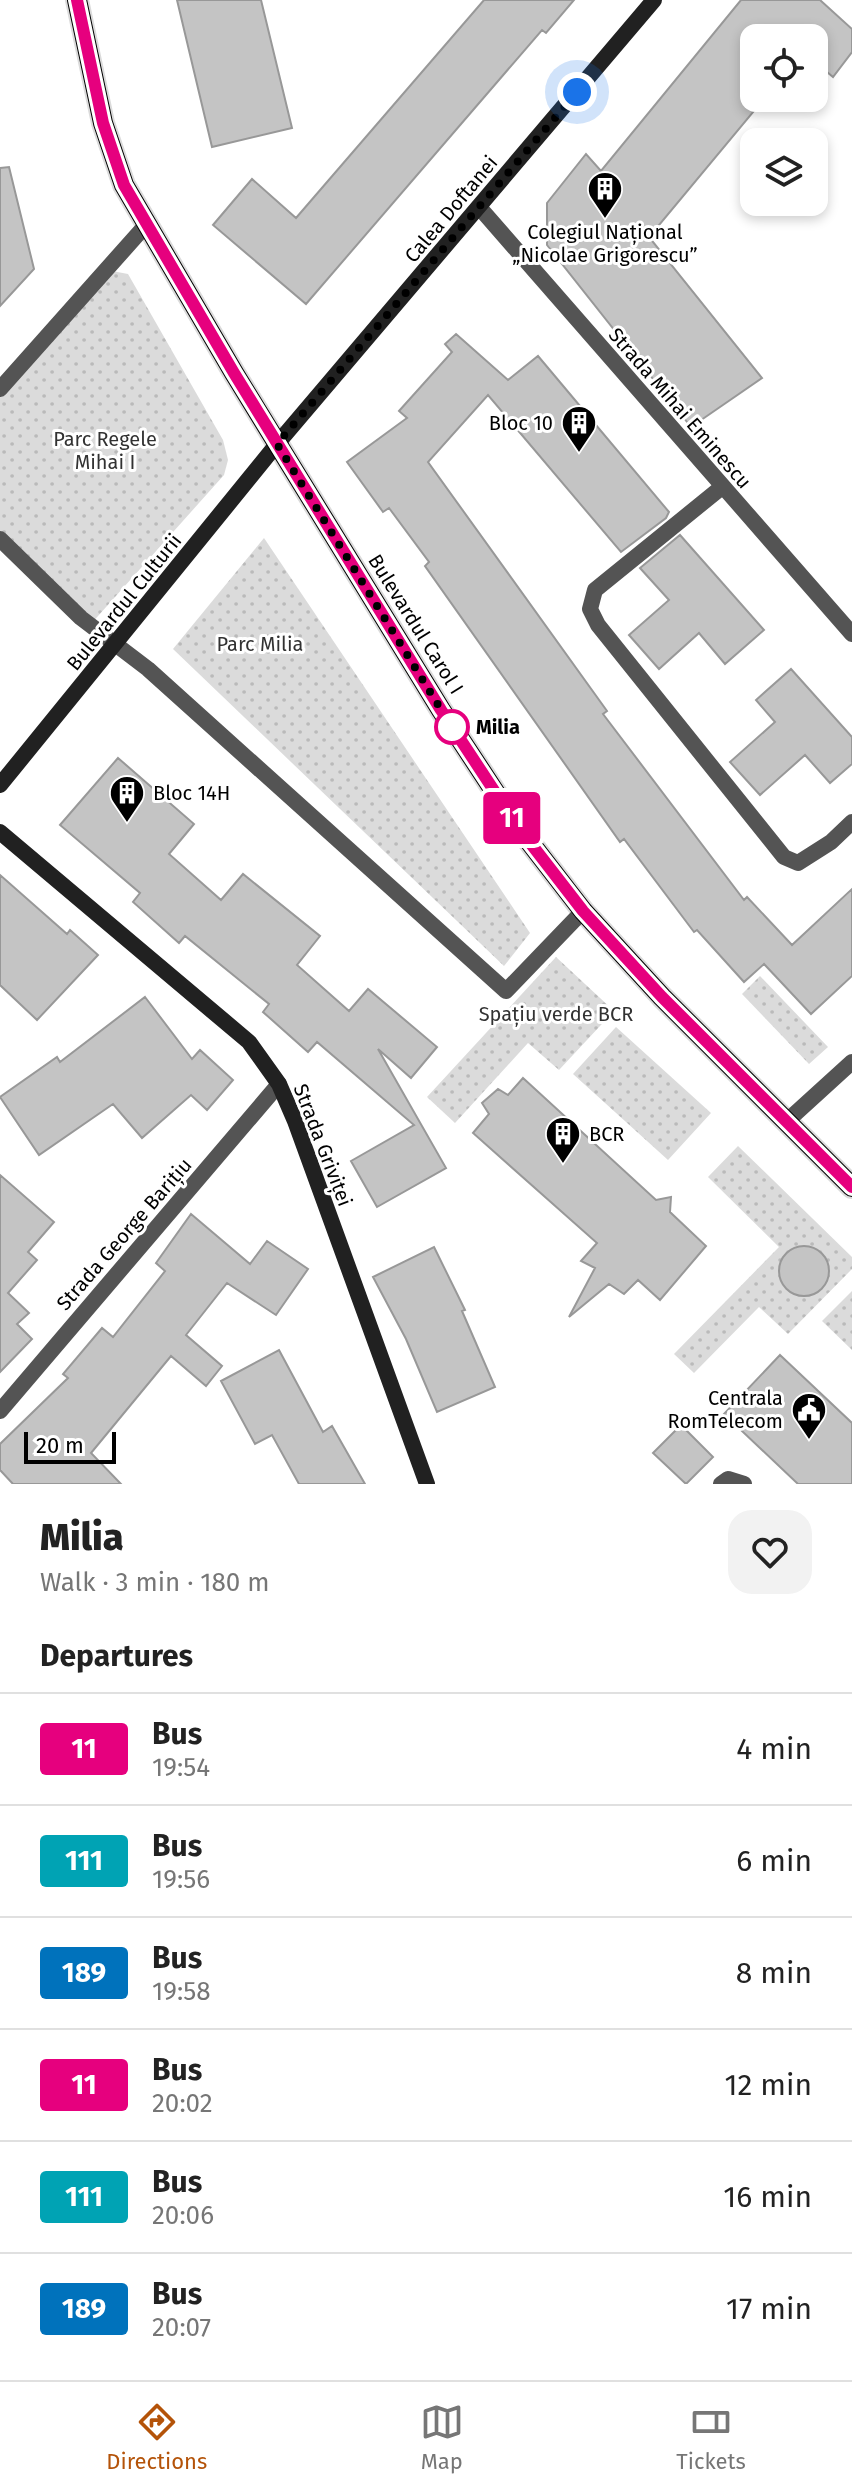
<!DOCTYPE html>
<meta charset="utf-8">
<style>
:root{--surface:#fff;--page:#f2f2f2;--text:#222;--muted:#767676;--line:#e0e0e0;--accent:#b45309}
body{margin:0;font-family:"Fira Sans",sans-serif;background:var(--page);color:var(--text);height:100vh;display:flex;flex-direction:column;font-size:30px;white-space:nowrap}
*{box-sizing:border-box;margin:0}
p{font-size:26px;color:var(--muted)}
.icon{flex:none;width:44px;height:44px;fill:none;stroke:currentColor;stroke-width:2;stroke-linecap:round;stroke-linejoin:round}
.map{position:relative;height:1484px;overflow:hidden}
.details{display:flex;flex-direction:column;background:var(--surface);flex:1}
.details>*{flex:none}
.badge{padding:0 16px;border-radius:6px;font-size:28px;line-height:52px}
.buttons{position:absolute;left:740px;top:24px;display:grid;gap:16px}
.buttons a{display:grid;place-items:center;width:88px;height:88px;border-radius:16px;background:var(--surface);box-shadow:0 4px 12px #0003;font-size:40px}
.scale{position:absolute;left:24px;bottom:20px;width:92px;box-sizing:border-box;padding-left:8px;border:4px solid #000;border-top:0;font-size:22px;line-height:28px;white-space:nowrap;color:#000;-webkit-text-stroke:6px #fff;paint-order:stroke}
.you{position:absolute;width:40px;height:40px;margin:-20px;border:6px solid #fff;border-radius:50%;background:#1a73e8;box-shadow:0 0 0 12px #1a73e833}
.map>.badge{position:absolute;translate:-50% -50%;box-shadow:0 0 0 4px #fff}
h2{padding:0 40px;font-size:30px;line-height:72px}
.round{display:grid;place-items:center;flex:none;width:84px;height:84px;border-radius:24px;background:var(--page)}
.head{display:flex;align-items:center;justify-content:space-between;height:136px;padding:0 40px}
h1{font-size:38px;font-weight:800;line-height:60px}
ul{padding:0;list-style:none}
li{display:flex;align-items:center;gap:24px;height:112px;padding:0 40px;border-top:2px solid var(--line)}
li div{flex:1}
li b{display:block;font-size:30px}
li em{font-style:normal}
li .badge{min-width:88px;font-weight:700;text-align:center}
.menu{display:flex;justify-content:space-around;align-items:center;height:112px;border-top:2px solid var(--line);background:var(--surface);font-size:22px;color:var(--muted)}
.menu a{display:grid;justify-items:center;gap:4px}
.menu .current{color:var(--accent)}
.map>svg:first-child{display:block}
.green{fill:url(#green-dots)}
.building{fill:#c4c4c4;stroke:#989898;stroke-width:2}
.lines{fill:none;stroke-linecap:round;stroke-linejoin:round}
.primary-casing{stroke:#dbdbdb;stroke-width:24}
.street{stroke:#545454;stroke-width:16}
.secondary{stroke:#212121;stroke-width:16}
.primary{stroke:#000;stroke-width:20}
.line-casing{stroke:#fff;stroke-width:18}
.line{stroke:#e6007e;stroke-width:12}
.walk{stroke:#000;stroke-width:8;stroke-dasharray:0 14.4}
.stop-dot{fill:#fff;stroke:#e6007e;stroke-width:4}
.labels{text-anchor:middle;stroke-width:6;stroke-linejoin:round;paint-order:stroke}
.street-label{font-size:20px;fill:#000;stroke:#fff}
.poi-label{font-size:20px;fill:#000;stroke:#fff;text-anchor:end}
.park-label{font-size:20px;fill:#323232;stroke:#fff}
.stop-label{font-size:20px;font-weight:bold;fill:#000;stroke:#fff;text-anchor:start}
</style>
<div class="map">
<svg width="852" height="1484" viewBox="0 0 852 1484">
<defs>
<pattern id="green-dots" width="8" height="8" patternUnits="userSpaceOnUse" patternTransform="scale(2)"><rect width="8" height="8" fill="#dbdbdb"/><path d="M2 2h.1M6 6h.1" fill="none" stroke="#bababa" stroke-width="1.8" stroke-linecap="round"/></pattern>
</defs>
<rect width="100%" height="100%" fill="#fff"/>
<!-- green -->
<path class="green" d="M107 270 128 274 223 440 228 460 224 475 90 625 0 538V389Z
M264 538 530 933 504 966 173 649Z
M556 957 614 1011 559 1070 528 1043 455 1123 427 1097Z
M760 976 828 1047 809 1064 742 994Z
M616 1027 711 1113 668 1160 573 1074Z
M738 1146 852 1257V1269L788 1334 759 1307 694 1373 674 1354 779 1247 708 1177Z
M852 1291V1350L822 1321Z"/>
<!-- building -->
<path class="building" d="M177 0H261L292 128 212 147Z
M484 0H574L546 33 542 30 306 304 213 225 252 179 296 218Z
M741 0H820L852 29V52L833 77 814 61V38H754V111L649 237 762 378 691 427 547 245V203L586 154 601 171Z
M9 167 34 269 0 306V168Z
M456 334 508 380 538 356 669 512 666 518 621 552 488 395 428 462 607 711 603 714 744 900 747 897 792 945 852 889V976L811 1014 764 964 744 982 697 930 694 932 624 839 620 842 425 566 429 562 389 508 383 512 347 462 407 418 399 411 452 352 445 344Z
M680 535 764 630 725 664 699 633 659 669 629 635 669 600 640 568Z
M791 669 852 737V764L830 783 805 755 760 795 730 762 775 722 756 700Z
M118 758 194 824 169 854 221 900 243 874 320 936 297 965 349 1011 368 989 437 1047 411 1078 378 1049 446 1168 377 1207 351 1161 414 1125 317 1042 308 1052 263 1012 269 1004 185 936 179 943 133 902 140 893 60 825Z
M0 875 67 934 70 930 98 955 37 1020 0 985Z
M145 997 192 1059 200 1050 233 1080 207 1110 191 1095 142 1138 113 1104 39 1155 0 1097 57 1057 60 1062Z
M523 1078 656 1200 671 1197 670 1212 706 1246 660 1300 638 1280 624 1294 609 1284 569 1317 595 1268 581 1261 597 1243 473 1133 489 1114 482 1103 498 1089 508 1095Z
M0 1175 54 1222 28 1252 37 1260 8 1293 29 1313 17 1324 32 1339 0 1372Z
M191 1214 250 1264 267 1241 308 1269 276 1315 227 1283 186 1335 222 1366 206 1386 171 1356 91 1453 121 1484H13L0 1470V1444L68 1378 63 1374 102 1328 113 1337 165 1271 156 1263Z
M779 1271a25 25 0 1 1 50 0a25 25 0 1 1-50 0Z
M434 1247 465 1310 462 1311 495 1387 437 1412 406 1339 373 1277Z
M279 1350 323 1432 332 1426 365 1484H299L272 1435 255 1444 221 1381Z
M780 1355 852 1423V1484H798L724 1414Z
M681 1425 713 1457 686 1484 653 1453Z"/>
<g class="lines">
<defs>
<path id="primary" d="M77 0 103 123 124 185 234 373 441 710 518 827 583 911 662 997 852 1187"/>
</defs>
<!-- primary casing -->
<use href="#primary" class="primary-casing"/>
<!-- street -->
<path class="street" d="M479 207 852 634
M0 389 146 225
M722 487 595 590 590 609 598 625 784 857 798 863 831 842 852 822
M0 539 81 618 148 669 506 991 583 911
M786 1122 852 1062
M0 1411 279 1084
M721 1484 728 1479 744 1484"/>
<!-- secondary -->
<path class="secondary" d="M0 785 277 444 654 0
M0 832 249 1042 279 1084 295 1121 427 1484"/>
<!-- primary -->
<use href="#primary" class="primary"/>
</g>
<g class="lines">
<defs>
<path id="line" d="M77 0 103 123 124 185 234 373 441 710 518 827 583 911 662 997 852 1187"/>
</defs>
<!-- line casing -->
<use href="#line" class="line-casing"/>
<!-- line -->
<use href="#line" class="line"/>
<!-- walk -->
<path class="walk" d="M452 727 456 734 277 444 577 92"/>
</g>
<!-- icons -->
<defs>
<symbol id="building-pin" viewBox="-11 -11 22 30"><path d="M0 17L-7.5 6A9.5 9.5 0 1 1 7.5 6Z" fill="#000" stroke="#fff"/><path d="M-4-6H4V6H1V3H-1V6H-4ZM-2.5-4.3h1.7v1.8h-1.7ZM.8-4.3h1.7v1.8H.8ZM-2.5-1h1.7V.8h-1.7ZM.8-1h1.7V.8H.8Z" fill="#fff"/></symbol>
<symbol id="civic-pin" viewBox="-11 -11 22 30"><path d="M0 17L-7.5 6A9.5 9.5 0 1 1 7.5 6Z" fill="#000" stroke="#fff"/><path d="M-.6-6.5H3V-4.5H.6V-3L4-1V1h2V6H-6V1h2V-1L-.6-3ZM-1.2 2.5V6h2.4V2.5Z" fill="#fff"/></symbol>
</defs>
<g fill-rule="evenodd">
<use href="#building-pin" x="585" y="169" width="40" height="54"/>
<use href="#building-pin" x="559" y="403" width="40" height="54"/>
<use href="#building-pin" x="107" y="773" width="40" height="54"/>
<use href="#building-pin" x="543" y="1114" width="40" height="54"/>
<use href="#civic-pin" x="789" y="1390" width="40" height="54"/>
</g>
<!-- markers -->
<circle class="stop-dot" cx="452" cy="727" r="16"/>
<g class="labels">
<!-- street labels -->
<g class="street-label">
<text transform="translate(451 209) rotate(-50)" y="7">Calea Doftanei</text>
<text transform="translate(680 408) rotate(49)" y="7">Strada Mihai Eminescu</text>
<text transform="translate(124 602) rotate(-51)" y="7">Bulevardul Culturii</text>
<text transform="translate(416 624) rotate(58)" y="7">Bulevardul Carol I</text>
<text transform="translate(323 1145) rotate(69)" y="7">Strada Griviței</text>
<text transform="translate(124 1234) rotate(-49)" y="7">Strada George Barițiu</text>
</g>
<!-- poi labels -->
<g class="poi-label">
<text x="605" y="239" text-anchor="middle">Colegiul Național<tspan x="605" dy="23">„Nicolae Grigorescu”</tspan></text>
<text x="553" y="430">Bloc 10</text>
<text x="153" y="800" text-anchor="start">Bloc 14H</text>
<text x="589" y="1141" text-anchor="start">BCR</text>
<text x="783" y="1405">Centrala<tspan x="783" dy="23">RomTelecom</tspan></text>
</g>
<!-- park labels -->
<g class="park-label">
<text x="105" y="446">Parc Regele<tspan x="105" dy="23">Mihai I</tspan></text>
<text x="260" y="651">Parc Milia</text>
<text x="556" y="1021">Spațiu verde BCR</text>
</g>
<!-- stop labels -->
<g class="stop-label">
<text x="476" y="734">Milia</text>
</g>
</g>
</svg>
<div class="buttons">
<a><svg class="icon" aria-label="locate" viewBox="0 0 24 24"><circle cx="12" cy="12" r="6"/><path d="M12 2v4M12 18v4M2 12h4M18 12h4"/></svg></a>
<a><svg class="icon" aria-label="layers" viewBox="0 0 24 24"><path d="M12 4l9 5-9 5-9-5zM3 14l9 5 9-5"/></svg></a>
</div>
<div class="scale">20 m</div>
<div class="you" style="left:577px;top:92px"></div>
<b class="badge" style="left:512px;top:818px;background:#e6007e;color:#fff">11</b>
</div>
<section class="details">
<div class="head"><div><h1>Milia</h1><p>Walk · 3 min · 180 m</p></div><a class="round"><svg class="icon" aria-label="heart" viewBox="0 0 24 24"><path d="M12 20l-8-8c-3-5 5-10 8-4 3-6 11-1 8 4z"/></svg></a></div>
<h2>Departures</h2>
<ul>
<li><span class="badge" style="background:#e6007e;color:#fff">11</span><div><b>Bus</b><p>19:54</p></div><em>4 min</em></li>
<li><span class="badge" style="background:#00a3b4;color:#fff">111</span><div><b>Bus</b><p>19:56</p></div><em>6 min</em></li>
<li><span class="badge" style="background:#0072bc;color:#fff">189</span><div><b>Bus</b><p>19:58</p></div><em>8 min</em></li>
<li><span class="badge" style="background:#e6007e;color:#fff">11</span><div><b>Bus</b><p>20:02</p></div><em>12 min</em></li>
<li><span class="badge" style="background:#00a3b4;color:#fff">111</span><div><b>Bus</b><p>20:06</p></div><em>16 min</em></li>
<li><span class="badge" style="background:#0072bc;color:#fff">189</span><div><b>Bus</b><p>20:07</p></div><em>17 min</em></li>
</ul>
</section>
<nav class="menu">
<a class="current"><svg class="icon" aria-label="directions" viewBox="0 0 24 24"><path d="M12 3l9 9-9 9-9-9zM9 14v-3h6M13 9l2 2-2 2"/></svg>Directions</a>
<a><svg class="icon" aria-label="map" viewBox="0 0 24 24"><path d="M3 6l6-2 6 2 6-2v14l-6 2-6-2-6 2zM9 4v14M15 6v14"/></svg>Map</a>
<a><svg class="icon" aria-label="tickets" viewBox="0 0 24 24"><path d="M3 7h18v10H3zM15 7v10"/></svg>Tickets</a>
</nav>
